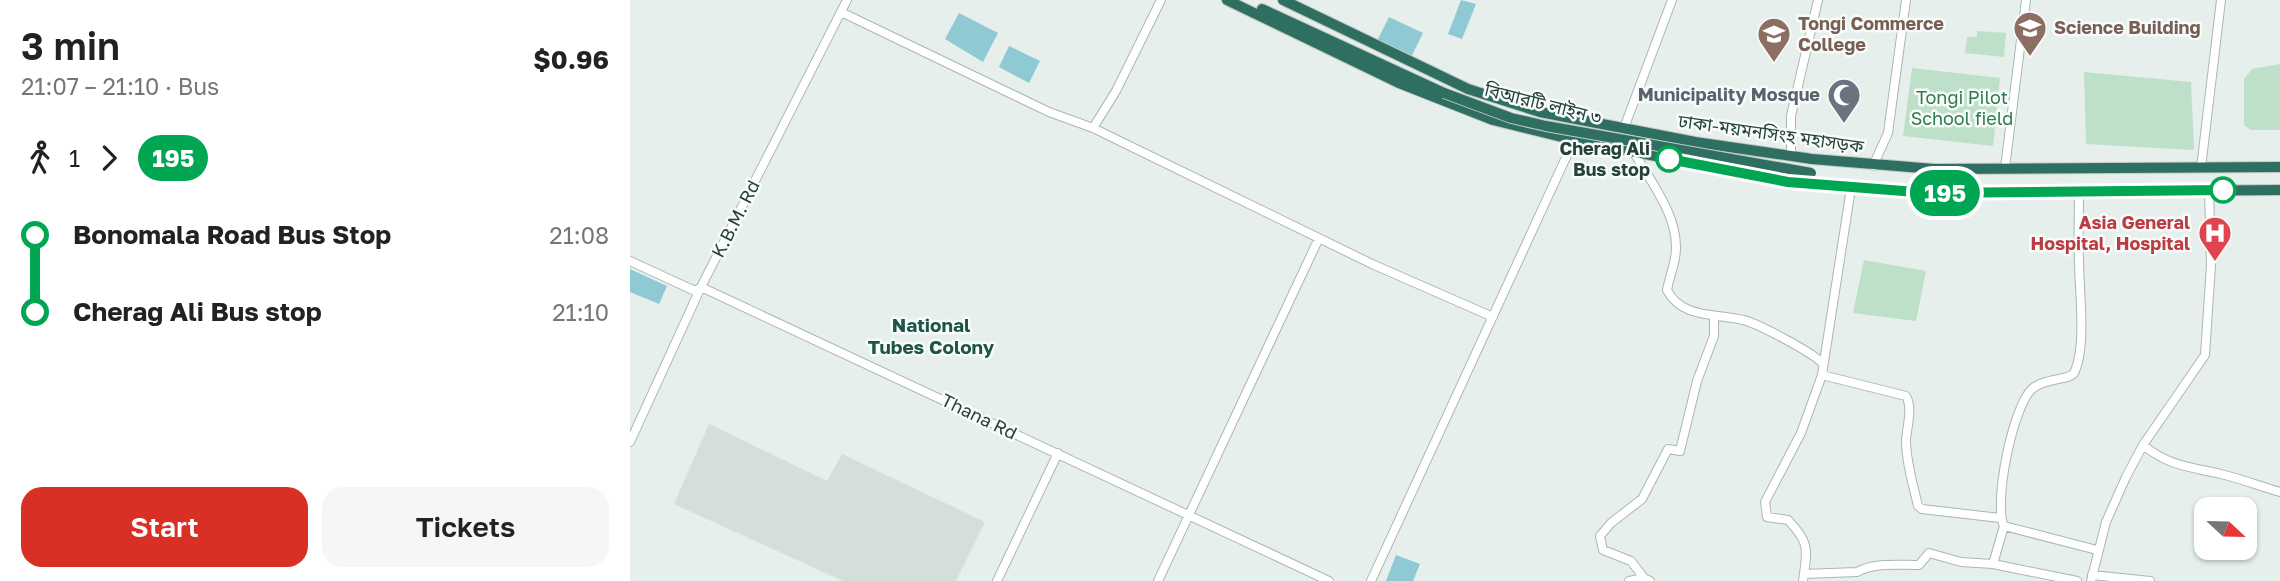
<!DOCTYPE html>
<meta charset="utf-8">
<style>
:root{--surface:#fff;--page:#f6f6f6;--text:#222;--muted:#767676;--accent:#d93025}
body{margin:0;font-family:"Golos Text","Noto Sans Bengali",sans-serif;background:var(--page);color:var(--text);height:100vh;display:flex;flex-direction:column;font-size:26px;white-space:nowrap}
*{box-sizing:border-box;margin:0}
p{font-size:23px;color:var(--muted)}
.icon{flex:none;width:38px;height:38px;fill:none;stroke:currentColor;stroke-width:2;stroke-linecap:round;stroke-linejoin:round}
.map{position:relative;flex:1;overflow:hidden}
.sheet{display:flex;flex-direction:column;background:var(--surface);width:630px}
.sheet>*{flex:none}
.badge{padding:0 14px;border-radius:23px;font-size:24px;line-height:46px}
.needle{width:46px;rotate:112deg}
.buttons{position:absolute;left:1564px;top:497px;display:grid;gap:14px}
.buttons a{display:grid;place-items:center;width:63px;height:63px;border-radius:14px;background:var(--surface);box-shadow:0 2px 5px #0004;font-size:35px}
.map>.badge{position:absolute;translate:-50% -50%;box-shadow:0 0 0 4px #fff}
.legs{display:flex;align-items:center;gap:10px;height:77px;padding:0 21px;font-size:23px}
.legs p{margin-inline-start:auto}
.summary{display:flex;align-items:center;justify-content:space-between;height:119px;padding:0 21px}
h1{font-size:38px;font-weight:600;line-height:52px}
.action{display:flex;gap:14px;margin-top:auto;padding:14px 21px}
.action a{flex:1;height:80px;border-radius:21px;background:var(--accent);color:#fff;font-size:28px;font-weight:600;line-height:80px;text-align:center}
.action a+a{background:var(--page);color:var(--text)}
ul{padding:0 21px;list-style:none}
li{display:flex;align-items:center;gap:24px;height:77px;font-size:26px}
li i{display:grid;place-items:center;width:10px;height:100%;margin:0 9px;background:currentColor}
li i::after{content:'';width:18px;height:18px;margin:-9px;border:5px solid;border-radius:50%;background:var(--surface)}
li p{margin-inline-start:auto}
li:first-child i{background:linear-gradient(#0000 50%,currentColor 0)}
li:last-child i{background:linear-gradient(currentColor 50%,#0000 0)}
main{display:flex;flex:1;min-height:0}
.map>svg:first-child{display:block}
.built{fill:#d4dfda}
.green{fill:#bfe0c8}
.water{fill:#8ec9d4}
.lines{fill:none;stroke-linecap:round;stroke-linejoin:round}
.minor-casing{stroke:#a8b8b2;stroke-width:10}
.highway-casing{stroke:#c2cac8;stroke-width:12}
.minor{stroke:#fff;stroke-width:8}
.highway{stroke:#2f6f62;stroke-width:10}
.highway-bridge-casing{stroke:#c2cac8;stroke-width:12;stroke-linecap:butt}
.highway-bridge{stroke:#2f6f62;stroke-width:10}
.line-1-casing{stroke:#fff;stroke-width:16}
.line-1{stroke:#00a651;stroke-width:10}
.stop-1-dot{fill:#fff;stroke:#00a651;stroke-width:3.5}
.labels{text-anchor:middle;stroke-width:5;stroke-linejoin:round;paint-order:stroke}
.education-label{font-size:18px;font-weight:bold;fill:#785e54;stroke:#f7fbf9;text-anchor:start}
.worship-label{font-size:18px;font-weight:bold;fill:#5b616d;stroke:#f7fbf9;text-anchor:end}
.park-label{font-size:18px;fill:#2d7a4b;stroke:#f7fbf9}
.street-label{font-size:18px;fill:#24423a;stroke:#f7fbf9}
.stop-label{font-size:18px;font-weight:bold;fill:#24423a;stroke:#f7fbf9;text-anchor:end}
.health-label{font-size:18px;font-weight:bold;fill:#be3a42;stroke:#f7fbf9;text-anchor:end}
.neighbourhood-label{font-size:19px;font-weight:bold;fill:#1f5548;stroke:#f7fbf9}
</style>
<main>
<section class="sheet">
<div class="summary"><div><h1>3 min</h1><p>21:07 – 21:10 · Bus</p></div><b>$0.96</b></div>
<div class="legs"><svg class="icon" aria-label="walk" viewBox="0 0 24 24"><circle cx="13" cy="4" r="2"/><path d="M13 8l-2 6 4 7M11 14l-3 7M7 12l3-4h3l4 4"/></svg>1<svg class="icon" aria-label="forward" viewBox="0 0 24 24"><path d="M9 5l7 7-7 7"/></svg><b class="badge" style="background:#00a651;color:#fff">195</b></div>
<ul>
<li><i style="color:#00a651"></i><b>Bonomala Road Bus Stop</b><p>21:08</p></li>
<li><i style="color:#00a651"></i><b>Cherag Ali Bus stop</b><p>21:10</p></li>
</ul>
<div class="action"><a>Start</a><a>Tickets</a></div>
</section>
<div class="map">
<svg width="1650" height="581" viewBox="0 0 1650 581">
<rect width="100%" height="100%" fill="#e6efeb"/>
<!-- built -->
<path class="built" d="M79 424 197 481 212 454 355 522 326 581H213L44 504Z"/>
<!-- green -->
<path class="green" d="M1347 31 1376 33 1374 57 1335 53 1337 37H1347Z
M1650 64V130H1621L1614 125V79L1622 69Z
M1282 68 1370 78 1363 146 1273 136Z
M1454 72 1561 82 1564 150 1456 144Z
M1234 260 1296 271 1286 321 1223 313Z"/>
<!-- water -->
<path class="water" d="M831 0 846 4 832 39 818 34Z
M329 13 368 33 353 62 315 39Z
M759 17 793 33 781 57 747 41Z
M379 46 410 61 399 83 369 67Z
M0 269 37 286 29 304 0 292Z
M766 555 790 564 783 581H756Z"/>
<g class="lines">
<defs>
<path id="minor" d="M531 0 486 91 463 128 742 264 863 317
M211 12 419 112 463 128
M994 128 1042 0
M1003 151C1021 182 1052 220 1045 258 1043 269 1039 279 1037 290 1052 319 1085 313 1113 320 1127 323 1184 353 1193 364
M1161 155V116L1188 0
M1243 166 1258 133 1276 0
M1375 168 1396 0
M1571 168 1591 0
M0 261 65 291 71 287 699 581
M1192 375 1276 396C1283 408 1277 426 1276 440 1276 462 1283 484 1288 506L1292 509 1370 518
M0 442 71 287 217 0
M1513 445C1538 466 1561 467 1591 474 1611 479 1630 486 1650 492
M1374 526C1363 503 1383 406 1402 389 1413 378 1440 380 1444 373 1457 347 1449 290 1449 261 1448 238 1449 215 1449 192
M1363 564 1447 581
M1174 574 1227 572C1244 562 1269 565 1289 565L1299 553 1331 562 1363 564 1374 526 1467 550
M1462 575 1520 581
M367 581 428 453
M528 581 689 238
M741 581 944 140
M999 581 1014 578
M1020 581 1014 578 1001 561 973 550 970 536 981 523 1012 499 1038 449 1050 451 1067 381 1084 336V317
M1173 581C1177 550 1181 544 1158 520L1137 517 1135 502 1171 433 1192 375 1221 188
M1461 581 1476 522 1496 477 1513 445 1575 355 1581 265 1579 190"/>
<path id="highway" d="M597 0 769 83 863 120 944 140 1158 182 1299 193 1650 190
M653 0 838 89 910 112 1065 142 1182 159 1304 169 1650 167
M632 9 814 93"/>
</defs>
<!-- minor casing -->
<use href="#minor" class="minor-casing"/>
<!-- highway casing -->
<use href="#highway" class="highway-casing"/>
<!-- minor -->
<use href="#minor" class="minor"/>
<!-- highway -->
<use href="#highway" class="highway"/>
<defs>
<path id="highway-bridge" d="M814 93 881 118 916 126 1181 173"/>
</defs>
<!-- highway-bridge casing -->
<use href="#highway-bridge" class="highway-bridge-casing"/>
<!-- highway-bridge -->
<use href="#highway-bridge" class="highway-bridge"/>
</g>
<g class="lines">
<defs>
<path id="line-1" d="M1039 159 1158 182 1299 193 1593 190"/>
</defs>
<!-- line-1 casing -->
<use href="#line-1" class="line-1-casing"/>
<!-- line-1 -->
<use href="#line-1" class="line-1"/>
</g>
<!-- icons -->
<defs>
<symbol id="university-pin" viewBox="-11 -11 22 30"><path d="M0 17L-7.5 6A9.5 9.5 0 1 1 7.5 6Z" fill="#8d6e63" stroke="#f7fbf9"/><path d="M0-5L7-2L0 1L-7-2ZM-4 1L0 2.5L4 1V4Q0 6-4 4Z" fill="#fff"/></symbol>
<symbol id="mosque-pin" viewBox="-11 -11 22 30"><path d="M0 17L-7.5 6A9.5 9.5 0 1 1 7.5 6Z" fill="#6b7280" stroke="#f7fbf9"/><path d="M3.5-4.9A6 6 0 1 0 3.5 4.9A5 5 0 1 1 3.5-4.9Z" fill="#fff"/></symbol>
<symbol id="hospital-pin" viewBox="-11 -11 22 30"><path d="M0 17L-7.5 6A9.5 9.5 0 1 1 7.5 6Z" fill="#e0444e" stroke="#f7fbf9"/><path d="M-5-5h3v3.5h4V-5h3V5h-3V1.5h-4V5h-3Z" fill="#fff"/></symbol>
</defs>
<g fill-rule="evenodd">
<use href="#university-pin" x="1381" y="9" width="38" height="52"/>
<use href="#university-pin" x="1125" y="15" width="38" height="52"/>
<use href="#mosque-pin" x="1195" y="76" width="38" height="52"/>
<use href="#hospital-pin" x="1566" y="214" width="38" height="52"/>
</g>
<!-- markers -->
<g class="stop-1-dot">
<circle cx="1039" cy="159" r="12"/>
<circle cx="1593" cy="190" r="12"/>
</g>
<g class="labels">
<!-- education labels -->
<g class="education-label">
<text x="1168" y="30">Tongi Commerce<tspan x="1168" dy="21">College</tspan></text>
<text x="1424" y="34">Science Building</text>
</g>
<!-- worship labels -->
<g class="worship-label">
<text x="1190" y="101">Municipality Mosque</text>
</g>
<!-- park labels -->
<g class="park-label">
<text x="1332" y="104">Tongi Pilot<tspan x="1332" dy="21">School field</tspan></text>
</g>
<!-- street labels -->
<g class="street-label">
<text transform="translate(913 104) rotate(14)" y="6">বিআরটি লাইন ৩</text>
<text transform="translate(1141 134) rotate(8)" y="6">ঢাকা-ময়মনসিংহ মহাসড়ক</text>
<text transform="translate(106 219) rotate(-63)" y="6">K.B.M. Rd</text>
<text transform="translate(349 417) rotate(26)" y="6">Thana Rd</text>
</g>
<!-- stop labels -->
<g class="stop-label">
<text x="1020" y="155">Cherag Ali<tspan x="1020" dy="21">Bus stop</tspan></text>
</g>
<!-- health labels -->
<g class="health-label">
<text x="1560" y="229">Asia General<tspan x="1560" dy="21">Hospital, Hospital</tspan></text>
</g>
<!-- neighbourhood labels -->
<g class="neighbourhood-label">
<text x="301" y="332">National<tspan x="301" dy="22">Tubes Colony</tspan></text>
</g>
</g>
</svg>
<div class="buttons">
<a><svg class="needle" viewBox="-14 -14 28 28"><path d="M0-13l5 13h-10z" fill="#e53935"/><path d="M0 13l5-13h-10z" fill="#767676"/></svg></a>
</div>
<b class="badge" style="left:1315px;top:193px;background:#00a651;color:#fff">195</b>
</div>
</main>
